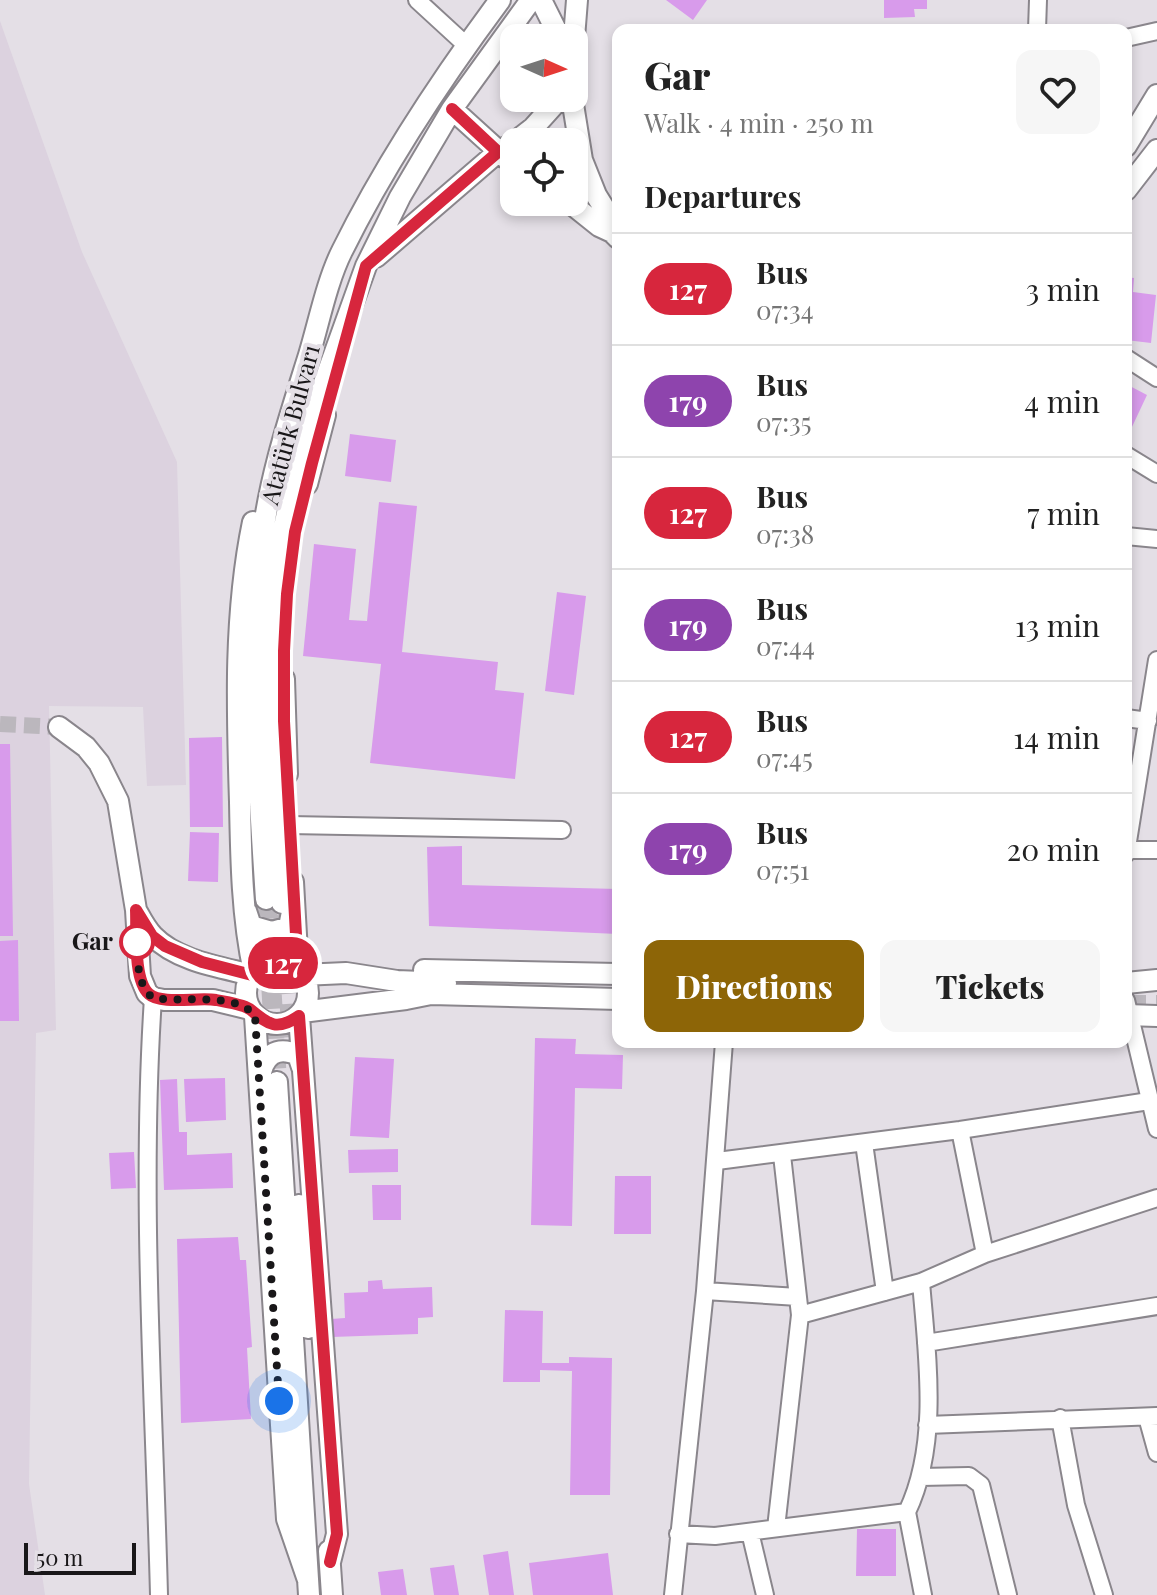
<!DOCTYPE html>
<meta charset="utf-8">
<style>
:root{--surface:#fff;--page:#f6f6f6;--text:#222;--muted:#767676;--line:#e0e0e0;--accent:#8d6507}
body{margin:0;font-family:"Playfair Display",serif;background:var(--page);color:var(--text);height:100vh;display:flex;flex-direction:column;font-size:30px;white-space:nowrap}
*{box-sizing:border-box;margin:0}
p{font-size:26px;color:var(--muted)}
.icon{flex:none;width:44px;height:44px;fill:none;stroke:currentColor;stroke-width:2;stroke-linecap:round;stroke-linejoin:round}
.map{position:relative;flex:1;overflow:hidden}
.sheet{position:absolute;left:612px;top:24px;width:520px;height:1024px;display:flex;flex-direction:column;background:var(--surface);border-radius:16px;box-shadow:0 4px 12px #0003}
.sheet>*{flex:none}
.badge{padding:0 16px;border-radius:26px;font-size:28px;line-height:52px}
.needle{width:52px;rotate:93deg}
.fabs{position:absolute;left:500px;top:24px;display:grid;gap:16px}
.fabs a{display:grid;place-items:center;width:88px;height:88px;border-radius:16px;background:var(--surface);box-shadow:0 4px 12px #0003;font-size:40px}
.scale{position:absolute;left:24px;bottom:20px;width:112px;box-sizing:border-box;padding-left:8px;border:4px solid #191719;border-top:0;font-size:22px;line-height:28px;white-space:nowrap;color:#191719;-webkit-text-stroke:6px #e4dfe6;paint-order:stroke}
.you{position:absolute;width:40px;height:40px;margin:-20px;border:6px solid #fff;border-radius:50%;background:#1a73e8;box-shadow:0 0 0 12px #1a73e833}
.map>.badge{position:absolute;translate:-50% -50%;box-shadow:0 0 0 4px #fff}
h2{padding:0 32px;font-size:30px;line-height:72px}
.round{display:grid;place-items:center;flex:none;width:84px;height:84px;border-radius:16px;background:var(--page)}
.head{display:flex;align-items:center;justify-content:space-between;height:136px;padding:0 32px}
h1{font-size:38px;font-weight:800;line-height:60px}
.primary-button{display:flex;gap:16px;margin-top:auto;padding:16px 32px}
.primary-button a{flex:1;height:92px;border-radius:16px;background:var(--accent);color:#fff;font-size:32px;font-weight:800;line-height:92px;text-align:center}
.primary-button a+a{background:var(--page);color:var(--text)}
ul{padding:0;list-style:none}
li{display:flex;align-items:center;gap:24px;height:112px;padding:0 32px;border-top:2px solid var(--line)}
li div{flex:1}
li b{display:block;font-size:30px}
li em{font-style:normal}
li .badge{min-width:88px;font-weight:700;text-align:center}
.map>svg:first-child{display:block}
.built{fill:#dcd2df}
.building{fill:#d89beb}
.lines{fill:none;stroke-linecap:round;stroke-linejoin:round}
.minor-tunnel{stroke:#bbb7bd;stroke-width:16;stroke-dasharray:16 8;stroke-linecap:butt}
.major-tunnel{stroke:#bbb7bd;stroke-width:20;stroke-dasharray:20 10;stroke-linecap:butt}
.minor-casing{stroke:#8a868c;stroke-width:20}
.major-casing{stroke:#8a868c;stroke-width:24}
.minor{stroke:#fff;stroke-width:16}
.major{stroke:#fff;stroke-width:20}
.line-casing{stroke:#fff;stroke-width:18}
.line{stroke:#d7263d;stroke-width:12}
.walk{stroke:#191719;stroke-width:8;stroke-dasharray:0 14.4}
.stop-dot{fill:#fff;stroke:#d7263d;stroke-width:4}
.labels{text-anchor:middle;stroke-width:8;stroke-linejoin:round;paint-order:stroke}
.street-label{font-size:24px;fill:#191719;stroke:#e4dfe6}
.stop-label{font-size:24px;font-weight:bold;fill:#191719;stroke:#e4dfe6;text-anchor:end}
</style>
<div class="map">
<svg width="1157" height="1595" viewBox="0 0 1157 1595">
<rect width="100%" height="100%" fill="#e4dfe6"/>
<!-- built -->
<path class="built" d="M0 21 82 252 177 462 186 785 147 786 143 707 49 706 56 1030 36 1033 29 1484 45 1595H0Z"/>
<!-- building -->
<path class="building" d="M666 0H707L693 20Z
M884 0H927V9H914L915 17 884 18Z
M1126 277 1134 278 1133 292 1156 295 1151 343 1126 340 1129 312H1126Z
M1126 384 1147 395 1131 429 1126 427Z
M350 434 396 440 391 482 345 476Z
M379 502 417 506 402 652 498 662 495 690 524 693 515 779 370 763 381 664 303 656 314 544 356 549 349 620 367 621Z
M557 592 586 596 574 695 545 691Z
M222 737 223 827H190L189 738Z
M0 744H10L13 936H0Z
M190 832 219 833 218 882 188 881Z
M462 846V885L618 889V934L429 926 427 847Z
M18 940 19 1021H0V941Z
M535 1038 576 1039 575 1054 623 1055 622 1089 575 1088 572 1226 531 1225Z
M355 1057 394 1059 389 1138 350 1136Z
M225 1078 226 1120 186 1122 184 1079Z
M177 1079 179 1132H187V1155L232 1153 233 1188 164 1190 160 1080Z
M398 1149V1172L349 1173 348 1150Z
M134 1152 136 1188 111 1189 109 1153Z
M615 1176H651V1234H614Z
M372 1185H401V1220H373Z
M238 1237 240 1260H246L252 1347 247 1348 251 1419 181 1423 177 1239Z
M382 1280 383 1289 432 1287 433 1317 418 1318V1334L332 1337 331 1319 345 1318 344 1293 368 1292V1281Z
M505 1310 543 1311 542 1363H569V1357L612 1358 610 1495H570L572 1371 540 1370V1382H503Z
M857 1529H896V1576H856Z
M508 1551 514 1595H489L483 1555Z
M608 1553 613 1595H533L529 1563Z
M454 1565 459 1595H434L430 1568Z
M403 1569 407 1595H381L378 1572Z"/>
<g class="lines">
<!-- minor-tunnel -->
<path class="minor-tunnel" d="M0 724 59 727"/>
<!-- major-tunnel -->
<path class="major-tunnel" d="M266 899 277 1082
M283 914 292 1037
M1126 1005H1157"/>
<defs>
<path id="minor" d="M417 0 466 45
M1037 30 1038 0
M1126 38 1157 31
M1126 358 1157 378
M1126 455 1157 474
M1126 536 1157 539
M1126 718 1148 721
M289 825 562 830
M1127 850H1157
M1126 854 1157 660
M153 998C140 1194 154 1398 159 1595
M1126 1000 1157 1129
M960 1130 985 1254
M864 1143 885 1292
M717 1161 960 1130 1149 1101
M705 1291 798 1297
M800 1315 921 1282 985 1254 1157 1198
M926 1343 1157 1306
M1147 1417 1157 1453
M1060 1418 1076 1505 1104 1595
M927 1425 1157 1416
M921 1477 969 1476 981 1485 1008 1595
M907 1512C940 1443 927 1356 921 1282
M776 1528 800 1315 782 1155
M750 1532 765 1595
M678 1534 715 1536 907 1512 923 1595
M673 1595 705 1291 724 1042"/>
<path id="major" d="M541 0 560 38
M574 38 577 0
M572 98 582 160 596 195 609 216 612 232 618 238
M452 109 514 165
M515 142 533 128 560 98
M1126 146 1157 95
M1126 190 1157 150
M569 202 599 226 612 232
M376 257 498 152 514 143
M307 484 325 415
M253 522C234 614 237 709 240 802 241 859 242 917 254 972
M284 679 287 774
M59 727 86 747 99 763 118 801 136 910 140 976 147 993 153 998 164 1000H213L250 1009
M293 882 298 970
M266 899C258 780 250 661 262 542 269 478 290 416 309 355 319 322 327 281 342 251 385 164 442 78 500 0
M282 903 269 727 272 626 284 527 302 444 366 266 400 197 452 109 531 0
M136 910C141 919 146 929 153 936 177 961 220 967 252 975
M246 911 251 926 272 932 289 927 293 907
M246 993a31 31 0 1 1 62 0a31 31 0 1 1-62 0Z
M424 970 618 974
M302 975 346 973 397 981 446 983
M1126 983 1157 980
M302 1012 406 999 431 994 618 999
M1126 1015 1157 1016
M255 1016 287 1519 308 1580
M299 1016 337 1534 330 1562
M260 1078C263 1056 276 1045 298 1055L302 1067
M277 1082 309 1595
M299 1205 308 1328
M329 1551 332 1595"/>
</defs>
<!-- minor casing -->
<use href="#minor" class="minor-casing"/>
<!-- major casing -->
<use href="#major" class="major-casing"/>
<!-- minor -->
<use href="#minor" class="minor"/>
<!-- major -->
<use href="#major" class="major"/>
</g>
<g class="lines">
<defs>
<path id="line" d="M330 1562 337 1534 299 1016C277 1031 269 1025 251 1010 244 1004 225 1002 216 1000 199 997 161 1005 149 994 133 980 137 931 136 910L152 936 165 946 202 962 252 975C266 961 281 959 298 970L284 721V651L287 594 295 532 312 463 366 266 498 152 452 109"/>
</defs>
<!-- line casing -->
<use href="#line" class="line-casing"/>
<!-- line -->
<use href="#line" class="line"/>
<!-- walk -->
<path class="walk" d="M137 942V934C138 955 135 984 153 998 182 1003 236 991 255 1016L279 1401"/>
</g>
<!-- markers -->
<circle class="stop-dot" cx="137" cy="942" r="16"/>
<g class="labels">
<!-- street labels -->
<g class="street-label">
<text transform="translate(291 425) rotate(-75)" y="8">Atatürk Bulvarı</text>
</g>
<!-- stop labels -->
<g class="stop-label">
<text x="113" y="950">Gar</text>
</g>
</g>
</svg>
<div class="fabs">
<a><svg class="needle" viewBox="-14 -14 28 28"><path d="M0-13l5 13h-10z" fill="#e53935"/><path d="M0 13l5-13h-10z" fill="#767676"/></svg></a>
<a><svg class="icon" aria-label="locate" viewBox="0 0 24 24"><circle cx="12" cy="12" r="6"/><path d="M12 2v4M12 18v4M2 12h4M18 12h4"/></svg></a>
</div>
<div class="scale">50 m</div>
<div class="you" style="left:279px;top:1401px"></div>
<b class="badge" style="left:283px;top:963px;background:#d7263d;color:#fff">127</b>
<section class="sheet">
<div class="head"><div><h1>Gar</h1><p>Walk · 4 min · 250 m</p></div><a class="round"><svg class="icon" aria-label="heart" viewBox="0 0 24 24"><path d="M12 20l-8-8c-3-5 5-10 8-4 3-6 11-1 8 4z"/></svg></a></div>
<h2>Departures</h2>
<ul>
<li><span class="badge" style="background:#d7263d;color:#fff">127</span><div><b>Bus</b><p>07:34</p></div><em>3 min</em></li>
<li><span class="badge" style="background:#8e44ad;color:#fff">179</span><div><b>Bus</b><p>07:35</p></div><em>4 min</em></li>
<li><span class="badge" style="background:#d7263d;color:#fff">127</span><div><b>Bus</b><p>07:38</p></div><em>7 min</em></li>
<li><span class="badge" style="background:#8e44ad;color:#fff">179</span><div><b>Bus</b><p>07:44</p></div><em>13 min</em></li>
<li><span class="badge" style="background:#d7263d;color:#fff">127</span><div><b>Bus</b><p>07:45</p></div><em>14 min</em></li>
<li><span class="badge" style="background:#8e44ad;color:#fff">179</span><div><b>Bus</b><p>07:51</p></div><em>20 min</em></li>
</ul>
<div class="primary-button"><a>Directions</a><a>Tickets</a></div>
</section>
</div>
